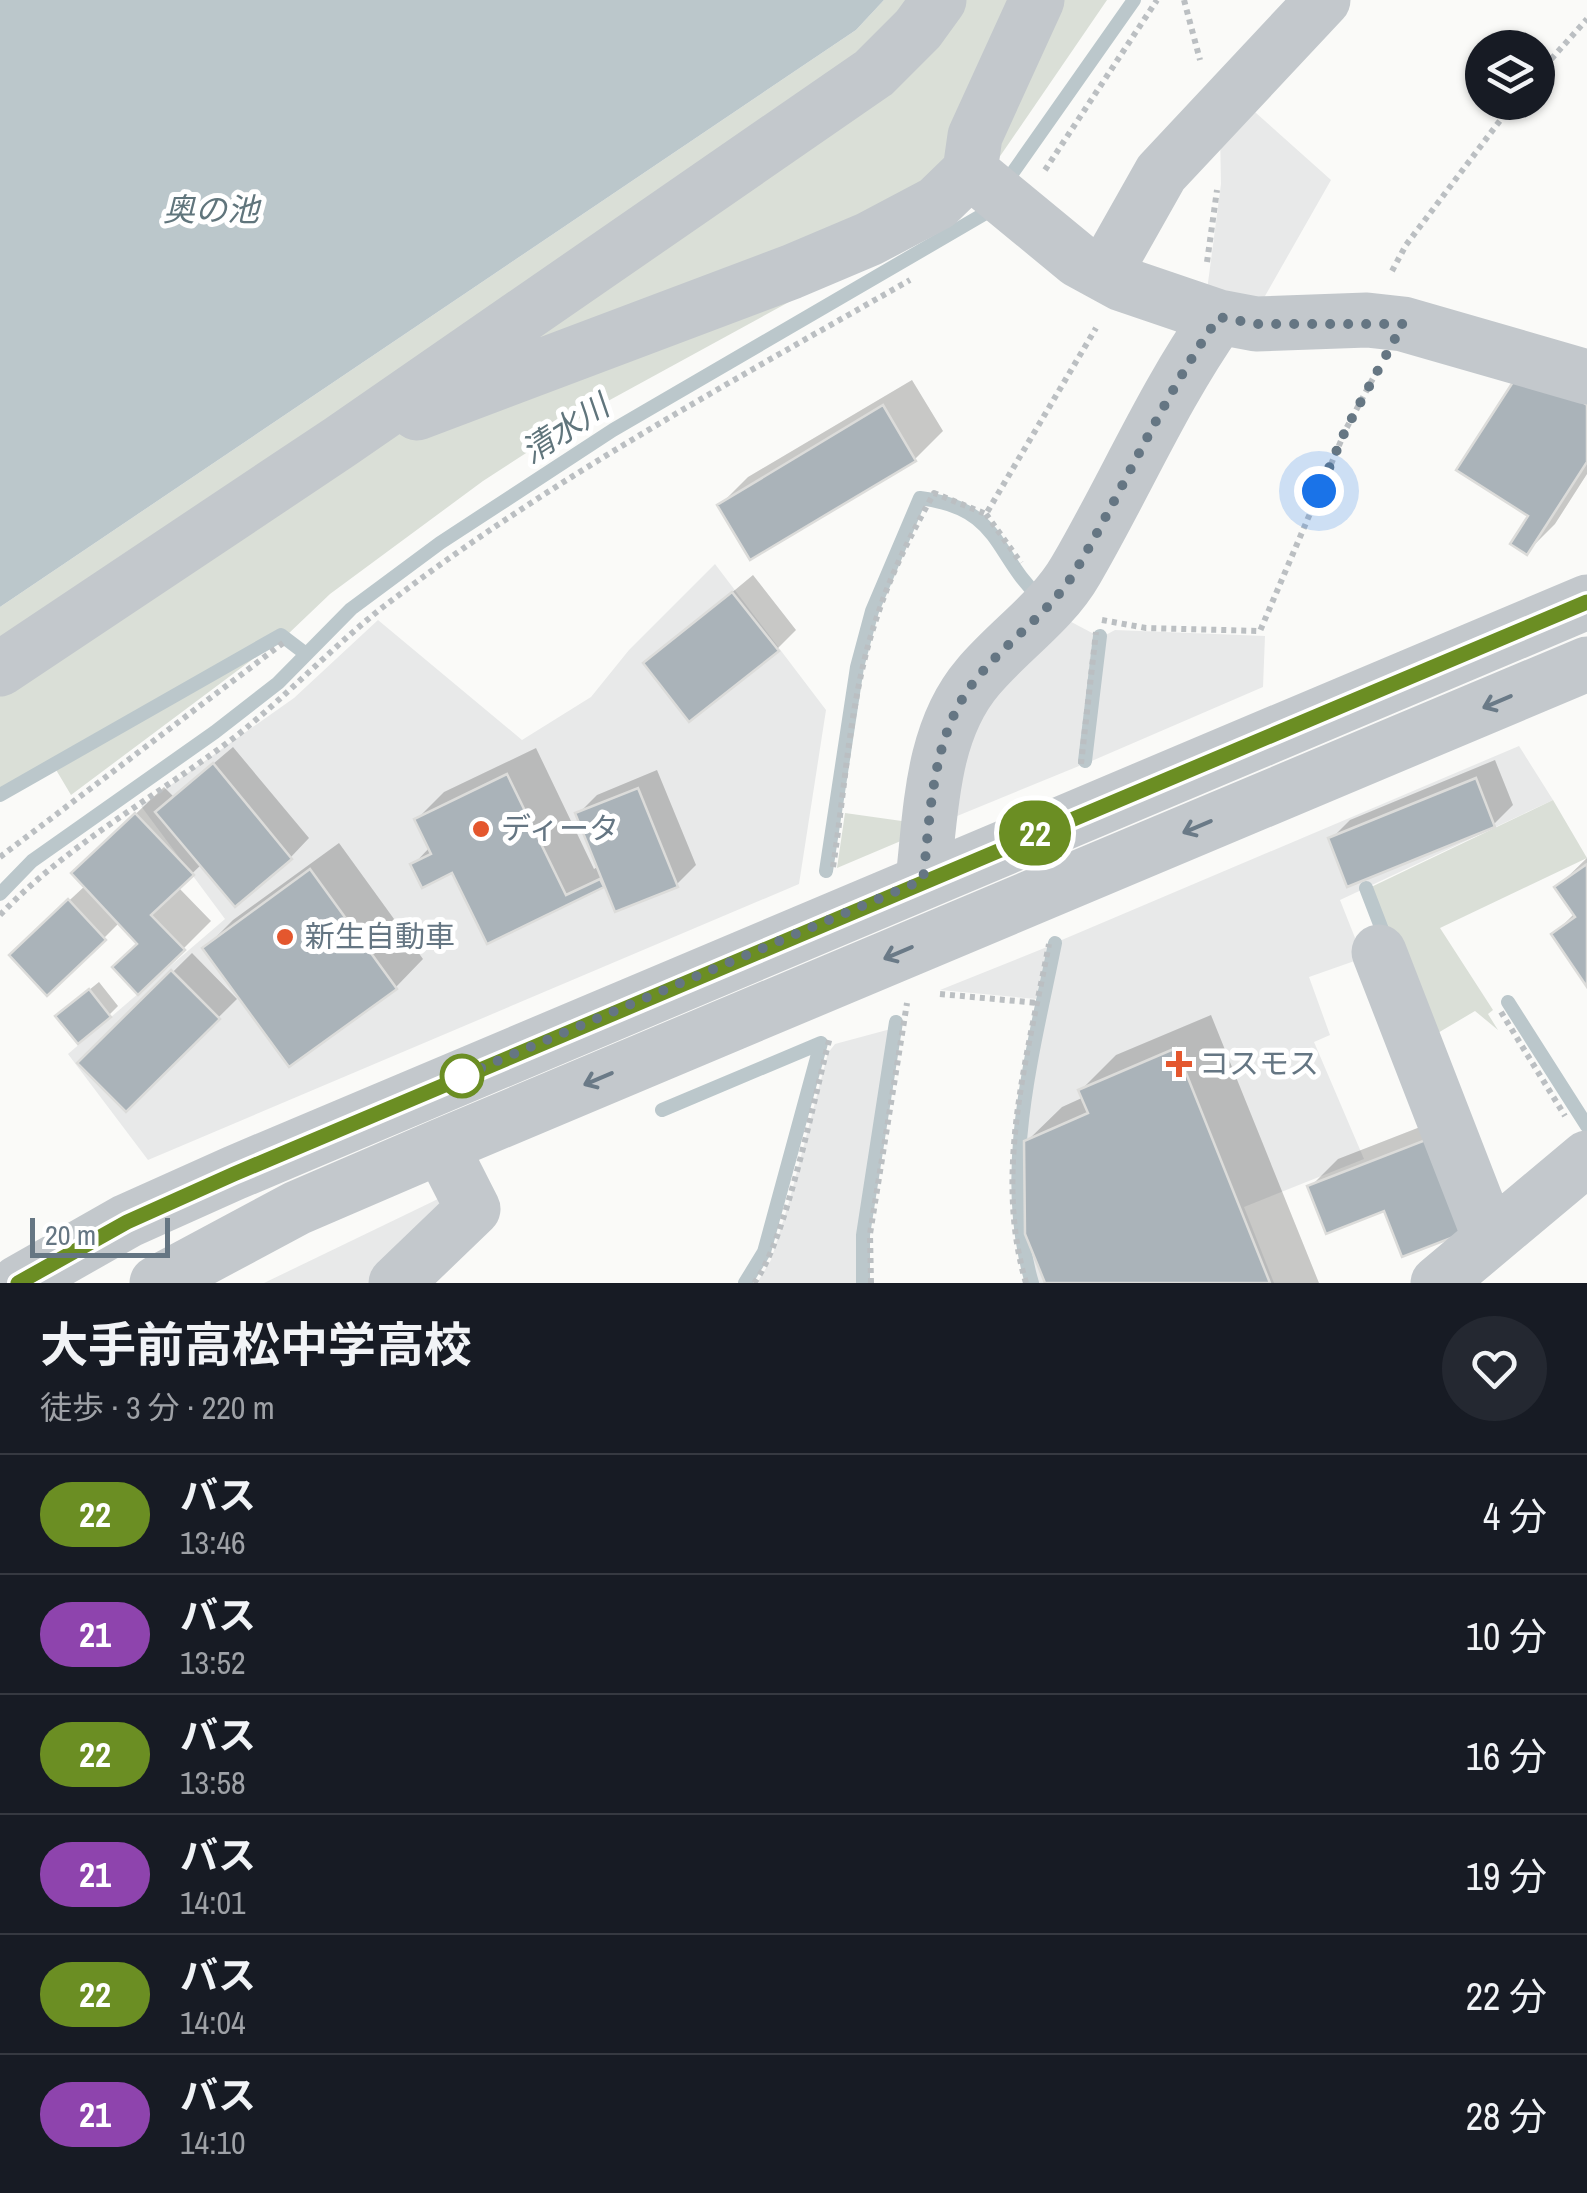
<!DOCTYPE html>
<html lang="ja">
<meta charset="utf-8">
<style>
:root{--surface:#171b24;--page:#242831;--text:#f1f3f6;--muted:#9ea1a6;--line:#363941}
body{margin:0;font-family:"Archivo Narrow","Noto Sans JP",sans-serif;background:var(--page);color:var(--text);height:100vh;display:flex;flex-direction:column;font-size:38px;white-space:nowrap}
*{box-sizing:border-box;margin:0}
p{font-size:32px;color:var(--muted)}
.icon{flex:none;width:55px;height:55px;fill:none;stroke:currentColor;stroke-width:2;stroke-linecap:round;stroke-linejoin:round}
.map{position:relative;height:1283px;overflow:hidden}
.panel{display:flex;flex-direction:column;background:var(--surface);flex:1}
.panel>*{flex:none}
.badge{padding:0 20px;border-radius:32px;font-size:35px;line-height:65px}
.fabs{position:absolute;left:1465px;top:30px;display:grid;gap:20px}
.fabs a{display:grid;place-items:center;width:90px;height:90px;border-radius:50%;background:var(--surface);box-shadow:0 2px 8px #0004;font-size:50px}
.scale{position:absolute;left:30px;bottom:25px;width:140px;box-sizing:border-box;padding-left:10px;border:5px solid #657683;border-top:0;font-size:28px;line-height:35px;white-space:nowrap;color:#657683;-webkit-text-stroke:8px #fff;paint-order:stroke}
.you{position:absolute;width:50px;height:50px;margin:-25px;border:8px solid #fff;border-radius:50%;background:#1a73e8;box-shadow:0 0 0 15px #1a73e833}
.map>.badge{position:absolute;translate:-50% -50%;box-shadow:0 0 0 5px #fff}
.round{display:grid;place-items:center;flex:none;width:105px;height:105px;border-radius:52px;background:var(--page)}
.headline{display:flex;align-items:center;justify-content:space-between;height:170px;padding:0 40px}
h1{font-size:48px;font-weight:700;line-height:75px}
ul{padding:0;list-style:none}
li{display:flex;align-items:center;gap:30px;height:120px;padding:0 40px;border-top:2px solid var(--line)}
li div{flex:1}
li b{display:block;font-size:38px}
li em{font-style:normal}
li .badge{min-width:110px;font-weight:700;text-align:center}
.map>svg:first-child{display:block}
.built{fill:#e8e9e9}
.green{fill:#dadfd7}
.water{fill:#bbc7cb}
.shadow{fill:#0003}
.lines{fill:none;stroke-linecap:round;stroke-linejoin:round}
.stream{stroke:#bbc7cb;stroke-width:14}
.building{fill:#aab3b9;stroke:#dcdcda;stroke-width:2.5}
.path{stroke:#bbbfc2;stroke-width:6;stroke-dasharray:5 5;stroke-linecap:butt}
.minor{stroke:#c3c8cc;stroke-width:55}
.oneway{stroke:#6a7a87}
.line-casing{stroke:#fff;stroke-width:22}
.line{stroke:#6b8e23;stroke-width:15}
.walk{stroke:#657683;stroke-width:10;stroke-dasharray:0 18}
.poi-dot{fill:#e4572e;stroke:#fff;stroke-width:4}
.stop-dot{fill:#fff;stroke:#6b8e23;stroke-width:5}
.labels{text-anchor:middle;stroke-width:10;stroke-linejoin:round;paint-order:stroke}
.poi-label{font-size:30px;fill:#657683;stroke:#fff;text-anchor:start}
.water-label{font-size:32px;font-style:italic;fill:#60757c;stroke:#fff}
</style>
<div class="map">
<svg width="1587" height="1283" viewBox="0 0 1587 1283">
<rect width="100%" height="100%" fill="#fafaf8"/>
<!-- built -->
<path class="built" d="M1246 104 1331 180 1257 310 1206 298 1221 184 1220 133Z
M715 564 826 710 799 884 148 1160 68 1054 225 919 141 806 294 698 378 620 522 740 591 697 629 650Z
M1060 616 1094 634 1079 766 945 821 963 732Z
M1115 630 1265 636 1263 687 1087 763 1102 637Z
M1519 746 1553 800 1340 900 1363 958 1309 977 1330 1035 1314 1042 1364 1159 1244 1207 1274 1283H1035L1024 1234 1022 1153 1057 942Z
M1047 947 1036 999 940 990Z
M887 1030 893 1031 860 1234 859 1283H757L771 1260 789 1202 828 1053 835 1044Z
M438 1199 453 1222 387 1283H264Z"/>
<!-- green -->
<path class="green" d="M884 0H1107L994 165 831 279 597 407 483 481 330 594 287 635 281 632 0 793V607L856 30Z
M281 638 71 795 55 768Z
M1553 800 1587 858 1440 928 1493 1010 1488 1014 1498 1030 1475 1011 1426 1040 1367 889Z
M845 813 923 824 922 832 837 868Z"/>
<!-- water -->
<path class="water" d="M0 0H884L856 30 0 607Z"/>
<!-- shadow -->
<path class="shadow" d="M1553 339 1587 360V474L1555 524 1527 552 1532 515 1526 366Z
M912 380 943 431 915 459 751 556 720 505 748 477Z
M753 575 796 630 777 649 646 664Z
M233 747 309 838 291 857 235 903 202 864 178 887 211 921 183 949 140 943 120 922 104 938 31 936 86 885 102 846 164 787 174 797Z
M536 748 594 869 599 866 578 814 597 795 657 770 696 865 677 884 605 882 488 941 454 870 413 865 430 847 417 819 444 792Z
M1495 760 1513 805 1494 824 1331 839 1350 820Z
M339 843 423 959 396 987 290 1064 205 948 233 920Z
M1587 858V983L1554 934 1575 913 1557 887Z
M192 953 237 999 126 1109 81 1063Z
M99 982 118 1006 109 1015 68 1007Z
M1211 1015 1319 1283H1048L1026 1142 1062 1107 1084 1097 1081 1090 1116 1055Z
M1456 1113 1385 1208 1310 1187 1338 1159Z"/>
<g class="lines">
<!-- stream -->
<path class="stream" d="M1004 185 1134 0
M1085 761 1100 636
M0 795 281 635 306 654
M826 871 857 667 872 611 920 498C1003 509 992 554 1042 600
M1366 888 1386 940
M0 894 32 861 215 732 278 683 351 609 440 543 613 430 984 214 992 203
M1508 1002 1587 1126
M662 1110 821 1043
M745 1283 764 1252 821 1043
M863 1283V1235L896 1022
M1032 1283C999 1172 1033 1053 1055 943"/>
</g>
<!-- building -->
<path class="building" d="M1524 365 1587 405V462L1527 555 1510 544 1528 516 1456 470Z
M883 405 916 461 750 560 717 505Z
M732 592 779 651 689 722 643 663Z
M213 763 292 859 235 907 155 812Z
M507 774 566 895 600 879 604 887 487 944 452 873 422 888 410 864 431 854 414 819Z
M1476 778 1495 827 1347 887 1328 838Z
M638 788 678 887 615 912 575 813Z
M135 813 194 875 151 915 185 950 138 995 112 967 137 944 71 873Z
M1587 864V987L1551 934 1575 917 1554 887Z
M310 869 397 989 289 1067 202 948Z
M68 899 106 940 47 996 9 955Z
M171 970 220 1019 126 1112 77 1063Z
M89 989 111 1017 78 1044 55 1016Z
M1176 1048 1270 1283H1045L1025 1234 1024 1141 1088 1113 1078 1090Z
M1428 1139 1464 1233 1402 1257 1384 1211 1326 1234 1307 1186Z"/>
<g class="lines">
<!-- path -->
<path class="path" d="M1184 0 1200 60
M1538 74 1587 19
M1045 170 1157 0
M1207 262 1217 190
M1392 271 1406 245 1514 102
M986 514 1021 563
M1102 620 1146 628 1260 631 1346 429 1378 369
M1081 764 1096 632
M0 857 283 643
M833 867C846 783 850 691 879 611 893 569 913 531 934 493L986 514 1096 328
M0 915C69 843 156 797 235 737 287 696 331 648 383 607 547 481 731 382 910 280
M940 994 1038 1003
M1501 1012 1565 1116
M754 1283C786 1243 815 1093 830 1037
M871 1283 870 1234 907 1003
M1026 1283C993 1172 1028 1054 1049 944"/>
<!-- minor -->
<path class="minor" d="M970 171 1078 260 1122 284 1219 317 1256 324 1367 320 1403 324 1587 377
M1104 274 1161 173 1323 0
M417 413 791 272 869 239 937 203 970 171 975 136 1037 0
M0 669 340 442 874 73 918 29 939 0
M923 880C931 812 931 732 978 677 1009 640 1052 612 1076 570 1125 486 1163 396 1219 317
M1379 952 1490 1238
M18 1283 127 1221 234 1173 1587 602
M157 1283 297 1208 441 1146 1587 664
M396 1283 473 1209 441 1146
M1438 1283 1587 1158"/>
</g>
<!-- one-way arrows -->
<defs><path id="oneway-shaft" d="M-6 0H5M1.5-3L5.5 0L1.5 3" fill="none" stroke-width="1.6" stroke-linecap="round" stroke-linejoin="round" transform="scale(2.5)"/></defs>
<g class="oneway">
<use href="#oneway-shaft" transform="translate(1497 702) rotate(157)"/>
<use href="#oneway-shaft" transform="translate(1197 827) rotate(157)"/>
<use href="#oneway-shaft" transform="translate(898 953) rotate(157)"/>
<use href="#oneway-shaft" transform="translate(598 1079) rotate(157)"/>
</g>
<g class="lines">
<defs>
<path id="line" d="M18 1283 127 1222 234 1174 1587 602"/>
</defs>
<!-- line casing -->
<use href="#line" class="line-casing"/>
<!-- line -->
<use href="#line" class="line"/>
<!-- walk -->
<path class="walk" d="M462 1076 455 1079 923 880C931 812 931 732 978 677 1009 639 1051 612 1076 570 1125 487 1163 396 1219 317L1256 324H1403L1346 429 1319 491"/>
</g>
<!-- markers -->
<g class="poi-dot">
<circle cx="481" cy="829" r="10"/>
<circle cx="285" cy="937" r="10"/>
<path d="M1174 1049h10v10h10v10h-10v10h-10v-10h-10v-10h10z"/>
</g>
<circle class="stop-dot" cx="462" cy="1076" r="20"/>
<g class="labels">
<!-- poi labels -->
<g class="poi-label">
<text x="501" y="839">ディータ</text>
<text x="305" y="947">新生自動車</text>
<text x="1199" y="1074">コスモス</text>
</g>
<!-- water labels -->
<g class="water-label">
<text x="211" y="221">奥の池</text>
<text transform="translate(565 429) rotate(-33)" y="11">清水川</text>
</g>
</g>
</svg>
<div class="fabs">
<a><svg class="icon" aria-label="layers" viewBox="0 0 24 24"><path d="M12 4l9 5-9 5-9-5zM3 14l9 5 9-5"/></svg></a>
</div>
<div class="scale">20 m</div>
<div class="you" style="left:1319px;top:491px"></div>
<b class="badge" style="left:1035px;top:833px;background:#6b8e23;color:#fff">22</b>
</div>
<section class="panel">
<div class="headline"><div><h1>大手前高松中学高校</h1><p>徒歩 · 3 分 · 220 m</p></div><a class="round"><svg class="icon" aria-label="heart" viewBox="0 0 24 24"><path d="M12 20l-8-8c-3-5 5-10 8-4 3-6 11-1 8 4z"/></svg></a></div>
<ul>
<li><span class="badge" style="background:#6b8e23;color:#fff">22</span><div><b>バス</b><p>13:46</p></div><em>4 分</em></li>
<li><span class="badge" style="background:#8e44ad;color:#fff">21</span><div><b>バス</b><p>13:52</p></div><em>10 分</em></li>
<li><span class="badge" style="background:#6b8e23;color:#fff">22</span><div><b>バス</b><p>13:58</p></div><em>16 分</em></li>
<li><span class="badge" style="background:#8e44ad;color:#fff">21</span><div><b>バス</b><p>14:01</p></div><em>19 分</em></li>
<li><span class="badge" style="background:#6b8e23;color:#fff">22</span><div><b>バス</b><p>14:04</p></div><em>22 分</em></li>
<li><span class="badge" style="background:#8e44ad;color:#fff">21</span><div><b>バス</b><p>14:10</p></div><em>28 分</em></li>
</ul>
</section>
